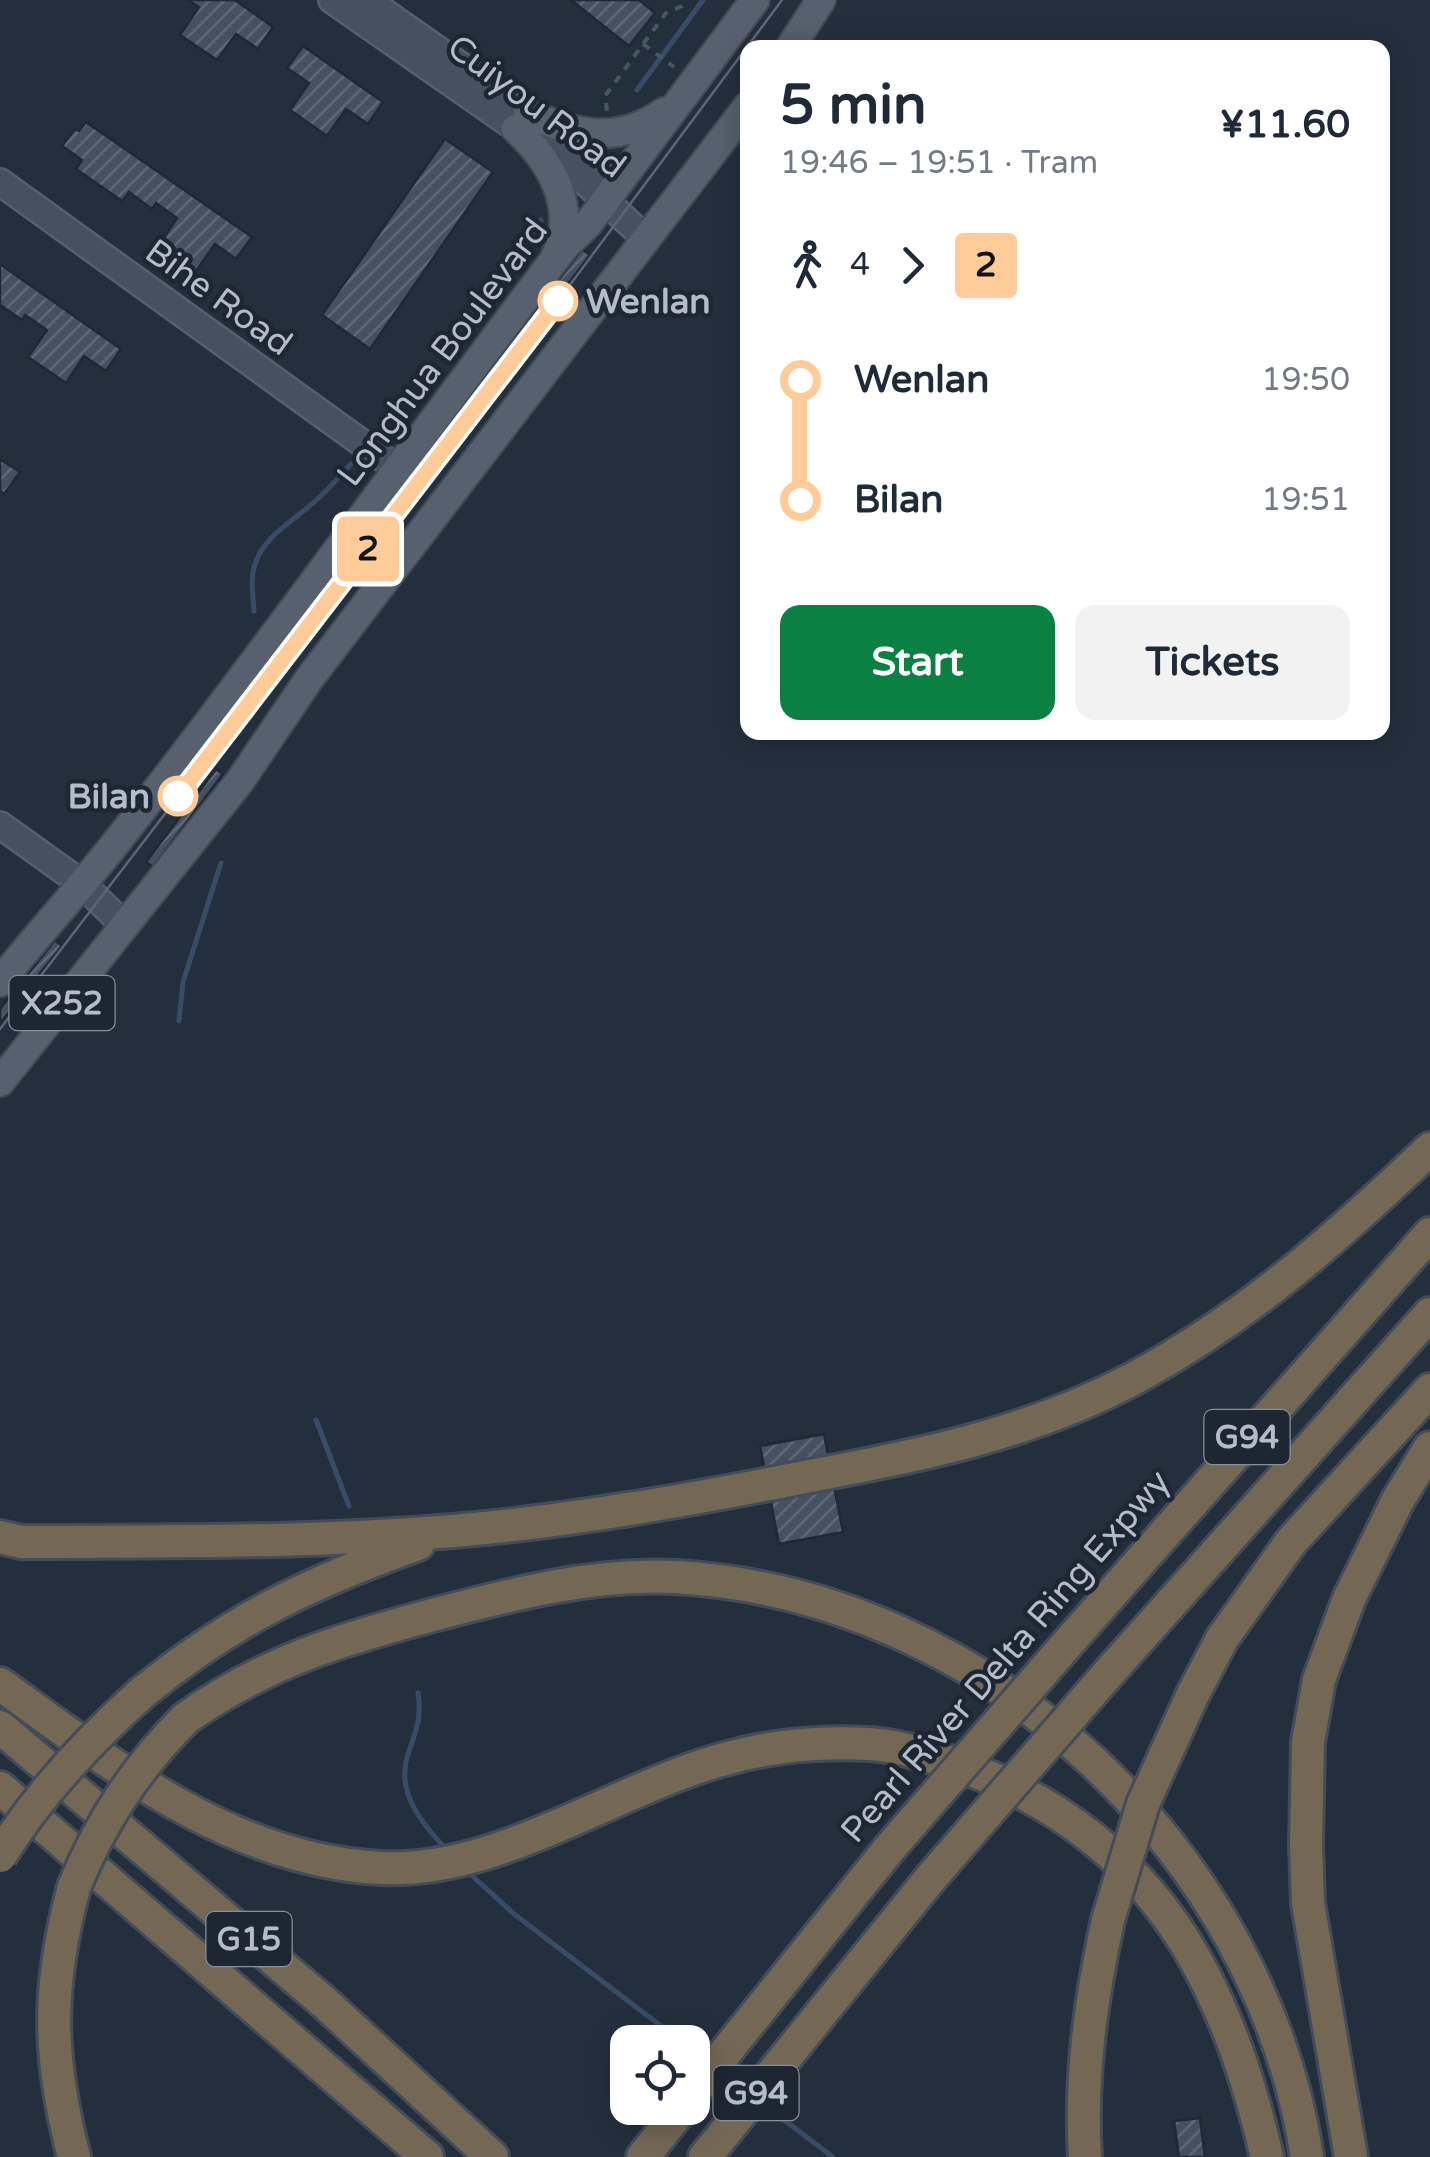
<!DOCTYPE html>
<meta charset="utf-8">
<style>
:root{--surface:#fff;--page:#f2f2f3;--text:#1f2937;--muted:#747a83;--accent:#0b8043}
body{margin:0;font-family:"Varela Round",sans-serif;background:var(--page);color:var(--text);height:100vh;display:flex;flex-direction:column;font-size:38px;white-space:nowrap}
*{box-sizing:border-box;margin:0}
p{font-size:32px;color:var(--muted)}
.icon{flex:none;width:55px;height:55px;fill:none;stroke:currentColor;stroke-width:2;stroke-linecap:round;stroke-linejoin:round}
.map{position:relative;flex:1;overflow:hidden}
.details{position:absolute;left:740px;top:40px;width:650px;height:700px;display:flex;flex-direction:column;background:var(--surface);border-radius:20px;box-shadow:0 5px 25px #0003}
.details>*{flex:none}
.badge{padding:0 20px;border-radius:8px;font-size:35px;line-height:65px}
.tools{position:absolute;left:610px;top:2025px;display:grid;gap:20px}
.tools a{display:grid;place-items:center;width:100px;height:100px;border-radius:20px;background:var(--surface);box-shadow:0 5px 25px #0003;font-size:50px}
.map>.badge{position:absolute;translate:-50% -50%;box-shadow:0 0 0 5px #fff}
.legs{display:flex;align-items:center;gap:15px;height:110px;padding:0 40px;font-size:32px}
.legs p{margin-inline-start:auto}
.overview{display:flex;align-items:center;justify-content:space-between;height:170px;padding:0 40px}
h1{font-size:55px;font-weight:700;line-height:75px}
.button{display:flex;gap:20px;margin-top:auto;padding:20px 40px}
.button a{flex:1;height:115px;border-radius:20px;background:var(--accent);color:#fff;font-size:40px;font-weight:700;line-height:115px;text-align:center}
.button a+a{background:var(--page);color:var(--text)}
ul{padding:0 40px;list-style:none}
li{display:flex;align-items:center;gap:35px;height:120px;font-size:38px}
li i{display:grid;place-items:center;width:15px;height:100%;margin:0 12px;background:currentColor}
li i::after{content:'';width:25px;height:25px;margin:-12px;border:8px solid;border-radius:50%;background:var(--surface)}
li p{margin-inline-start:auto}
li:first-child i{background:linear-gradient(#0000 50%,currentColor 0)}
li:last-child i{background:linear-gradient(currentColor 50%,#0000 0)}
.map>svg:first-child{display:block}
.lines{fill:none;stroke-linecap:round;stroke-linejoin:round}
.stream{stroke:#394c67;stroke-width:5}
.building{fill:url(#building-hatch);stroke:#1f2835;stroke-width:2.5}
.secondary-casing{stroke:#565f6c;stroke-width:30}
.primary-casing{stroke:#414a57;stroke-width:32}
.highway-casing{stroke:#434c59;stroke-width:38}
.path{stroke:#44595c;stroke-width:4;stroke-dasharray:8 8;stroke-linecap:butt}
.secondary{stroke:#465061;stroke-width:25}
.primary{stroke:#56606e;stroke-width:28}
.highway{stroke:#746855;stroke-width:32}
.tram{stroke:#5a6575;stroke-width:2.5}
.highway-bridge-casing{stroke:#434c59;stroke-width:38;stroke-linecap:butt}
.highway-bridge{stroke:#746855;stroke-width:32}
.line-1-casing{stroke:#fff;stroke-width:22}
.line-1{stroke:#fc9;stroke-width:15}
.stop-1-dot{fill:#fff;stroke:#fc9;stroke-width:5}
.labels{text-anchor:middle;stroke-width:9;stroke-linejoin:round;paint-order:stroke}
.shield{fill:#1d2633;stroke:#878f9c;stroke-width:2.5}
.shield-label{font-size:32px;font-weight:bold;fill:#b4bcc9}
.street-label{font-size:35px;fill:#b4bcc9;stroke:#1d2633}
.stop-label{font-size:35px;font-weight:bold;fill:#b4bcc9;stroke:#1d2633;text-anchor:start}
</style>
<div class="map">
<svg width="1430" height="2157" viewBox="0 0 1430 2157">
<defs>
<pattern id="building-hatch" width="6" height="6" patternUnits="userSpaceOnUse" patternTransform="scale(2.5)"><rect width="6" height="6" fill="#455162"/><path d="M-1 1l2-2M0 6l6-6M5 7l2-2" fill="none" stroke="#5d6877"/></pattern>
</defs>
<rect width="100%" height="100%" fill="#242f3e"/>
<g class="lines">
<!-- stream -->
<path class="stream" d="M637 90 703 0
M445 347 541 220
M254 611C253 595 250 579 255 564 264 536 292 522 313 503 327 491 339 477 351 464
M179 1021 183 982 221 863
M316 1420 349 1506
M418 1693C422 1717 416 1731 408 1754 395 1793 423 1825 448 1851
M466 1870 514 1914 682 2042
M692 2050 703 2058
M724 2074 743 2089
M763 2104 833 2157"/>
</g>
<!-- building -->
<path class="building" d="M188 0H235L273 27 258 49 236 34 217 60 180 35 199 7Z
M571 0H639L655 13 629 46Z
M303 46 383 102 368 124 346 109 327 136 290 110 309 83 287 68Z
M86 122 252 237 236 259 215 244 196 271 159 245 177 218 156 203 152 209 129 192 122 201 76 169 82 160 62 146 75 129 79 131Z
M445 139 493 172 370 349 322 315Z
M582 249 590 255 519 348 512 342Z
M0 264 121 349 106 371 84 356 66 383 28 357 47 330 25 315 22 320 0 305Z
M0 459 20 472 4 494 0 491Z
M216 769 223 774 153 867 146 862Z
M55 940 62 946 0 1023V1009Z
M824 1434 843 1532 779 1544 760 1446Z
M1200 2118 1205 2157H1179L1174 2121Z"/>
<g class="lines">
<defs>
<path id="secondary" d="M332 0 563 161 646 239
M367 0 555 132 602 174
M0 182 398 469
M0 825 81 883 125 926"/>
<path id="primary" d="M790 48 821 0
M528 113C575 135 619 145 664 112
M516 129C551 161 578 208 556 255
M0 982C41 930 86 882 126 830 276 638 417 439 565 246L588 224 755 0
M0 1082 240 781 309 679 748 106"/>
<path id="highway" d="M0 1537 21 1542C165 1541 309 1543 453 1531 571 1521 689 1500 805 1477 918 1456 1028 1434 1131 1380 1247 1318 1335 1239 1430 1149
M1068 1643 1430 1234
M1106 1676 1430 1314
M0 1684C116 1768 232 1860 381 1868 497 1874 611 1791 721 1760 769 1746 818 1741 868 1744 896 1745 926 1755 952 1763 1054 1797 1142 1863 1195 1959 1230 2021 1251 2088 1267 2157
M143 1692C233 1619 309 1583 418 1544
M1193 1694 1222 1639 1291 1542 1430 1390
M186 1718C266 1662 336 1641 429 1616 508 1595 592 1573 675 1577 985 1594 1261 1852 1307 2157
M0 1727 325 2003 492 2157
M0 1788 427 2157
M692 2094 889 1849
M74 2157C48 2056 47 1988 74 1887
M643 2157 682 2108
M705 2157 930 1879
M1085 2157C1080 2077 1091 1999 1108 1920
M1351 2157 1308 1903 1306 1846 1308 1742 1319 1680 1349 1599 1398 1500 1430 1448"/>
</defs>
<!-- secondary casing -->
<use href="#secondary" class="secondary-casing"/>
<!-- primary casing -->
<use href="#primary" class="primary-casing"/>
<!-- highway casing -->
<use href="#highway" class="highway-casing"/>
<!-- path -->
<path class="path" d="M643 44 674 67
M607 111 605 96 666 13 682 6 687 0"/>
<!-- secondary -->
<use href="#secondary" class="secondary"/>
<!-- primary -->
<use href="#primary" class="primary"/>
<!-- highway -->
<use href="#highway" class="highway"/>
<!-- tram -->
<path class="tram" d="M0 1029 558 301 782 0"/>
<defs>
<path id="highway-bridge" d="M889 1849 1068 1643
M0 1856C39 1793 88 1741 143 1692
M930 1879 1106 1676
M74 1887C101 1821 136 1768 186 1718
M1108 1920 1143 1804 1193 1694"/>
</defs>
<!-- highway-bridge casing -->
<use href="#highway-bridge" class="highway-bridge-casing"/>
<!-- highway-bridge -->
<use href="#highway-bridge" class="highway-bridge"/>
</g>
<g class="lines">
<defs>
<path id="line-1" d="M178 796 558 301"/>
</defs>
<!-- line-1 casing -->
<use href="#line-1" class="line-1-casing"/>
<!-- line-1 -->
<use href="#line-1" class="line-1"/>
</g>
<!-- markers -->
<g class="stop-1-dot">
<circle cx="558" cy="301" r="18"/>
<circle cx="178" cy="796" r="18"/>
</g>
<g class="labels">
<!-- shield labels -->
<g class="shield">
<rect x="9.5" y="976" width="105" height="54" rx="8"/>
<rect x="1204.5" y="1410" width="85" height="54" rx="8"/>
<rect x="206.5" y="1912" width="85" height="54" rx="8"/>
<rect x="713.5" y="2066" width="85" height="54" rx="8"/>
</g>
<g class="shield-label">
<text x="62" y="1014">X252</text>
<text x="1247" y="1448">G94</text>
<text x="249" y="1950">G15</text>
<text x="756" y="2104">G94</text>
</g>
<!-- street labels -->
<g class="street-label">
<text transform="translate(537 106) rotate(37)" y="12">Cuiyou Road</text>
<text transform="translate(219 297) rotate(36)" y="12">Bihe Road</text>
<text transform="translate(442 352) rotate(-53)" y="12">Longhua Boulevard</text>
<text transform="translate(1005 1656) rotate(-49)" y="12">Pearl River Delta Ring Expwy</text>
</g>
<!-- stop labels -->
<g class="stop-label">
<text x="586" y="313">Wenlan</text>
<text x="150" y="808" text-anchor="end">Bilan</text>
</g>
</g>
</svg>
<div class="tools">
<a><svg class="icon" aria-label="locate" viewBox="0 0 24 24"><circle cx="12" cy="12" r="6"/><path d="M12 2v4M12 18v4M2 12h4M18 12h4"/></svg></a>
</div>
<b class="badge" style="left:368px;top:549px;background:#fc9;color:#111">2</b>
<section class="details">
<div class="overview"><div><h1>5 min</h1><p>19:46 – 19:51 · Tram</p></div><b>¥11.60</b></div>
<div class="legs"><svg class="icon" aria-label="walk" viewBox="0 0 24 24"><circle cx="13" cy="4" r="2"/><path d="M13 8l-2 6 4 7M11 14l-3 7M7 12l3-4h3l4 4"/></svg>4<svg class="icon" aria-label="forward" viewBox="0 0 24 24"><path d="M9 5l7 7-7 7"/></svg><b class="badge" style="background:#fc9;color:#111">2</b></div>
<ul>
<li><i style="color:#fc9"></i><b>Wenlan</b><p>19:50</p></li>
<li><i style="color:#fc9"></i><b>Bilan</b><p>19:51</p></li>
</ul>
<div class="button"><a>Start</a><a>Tickets</a></div>
</section>
</div>
